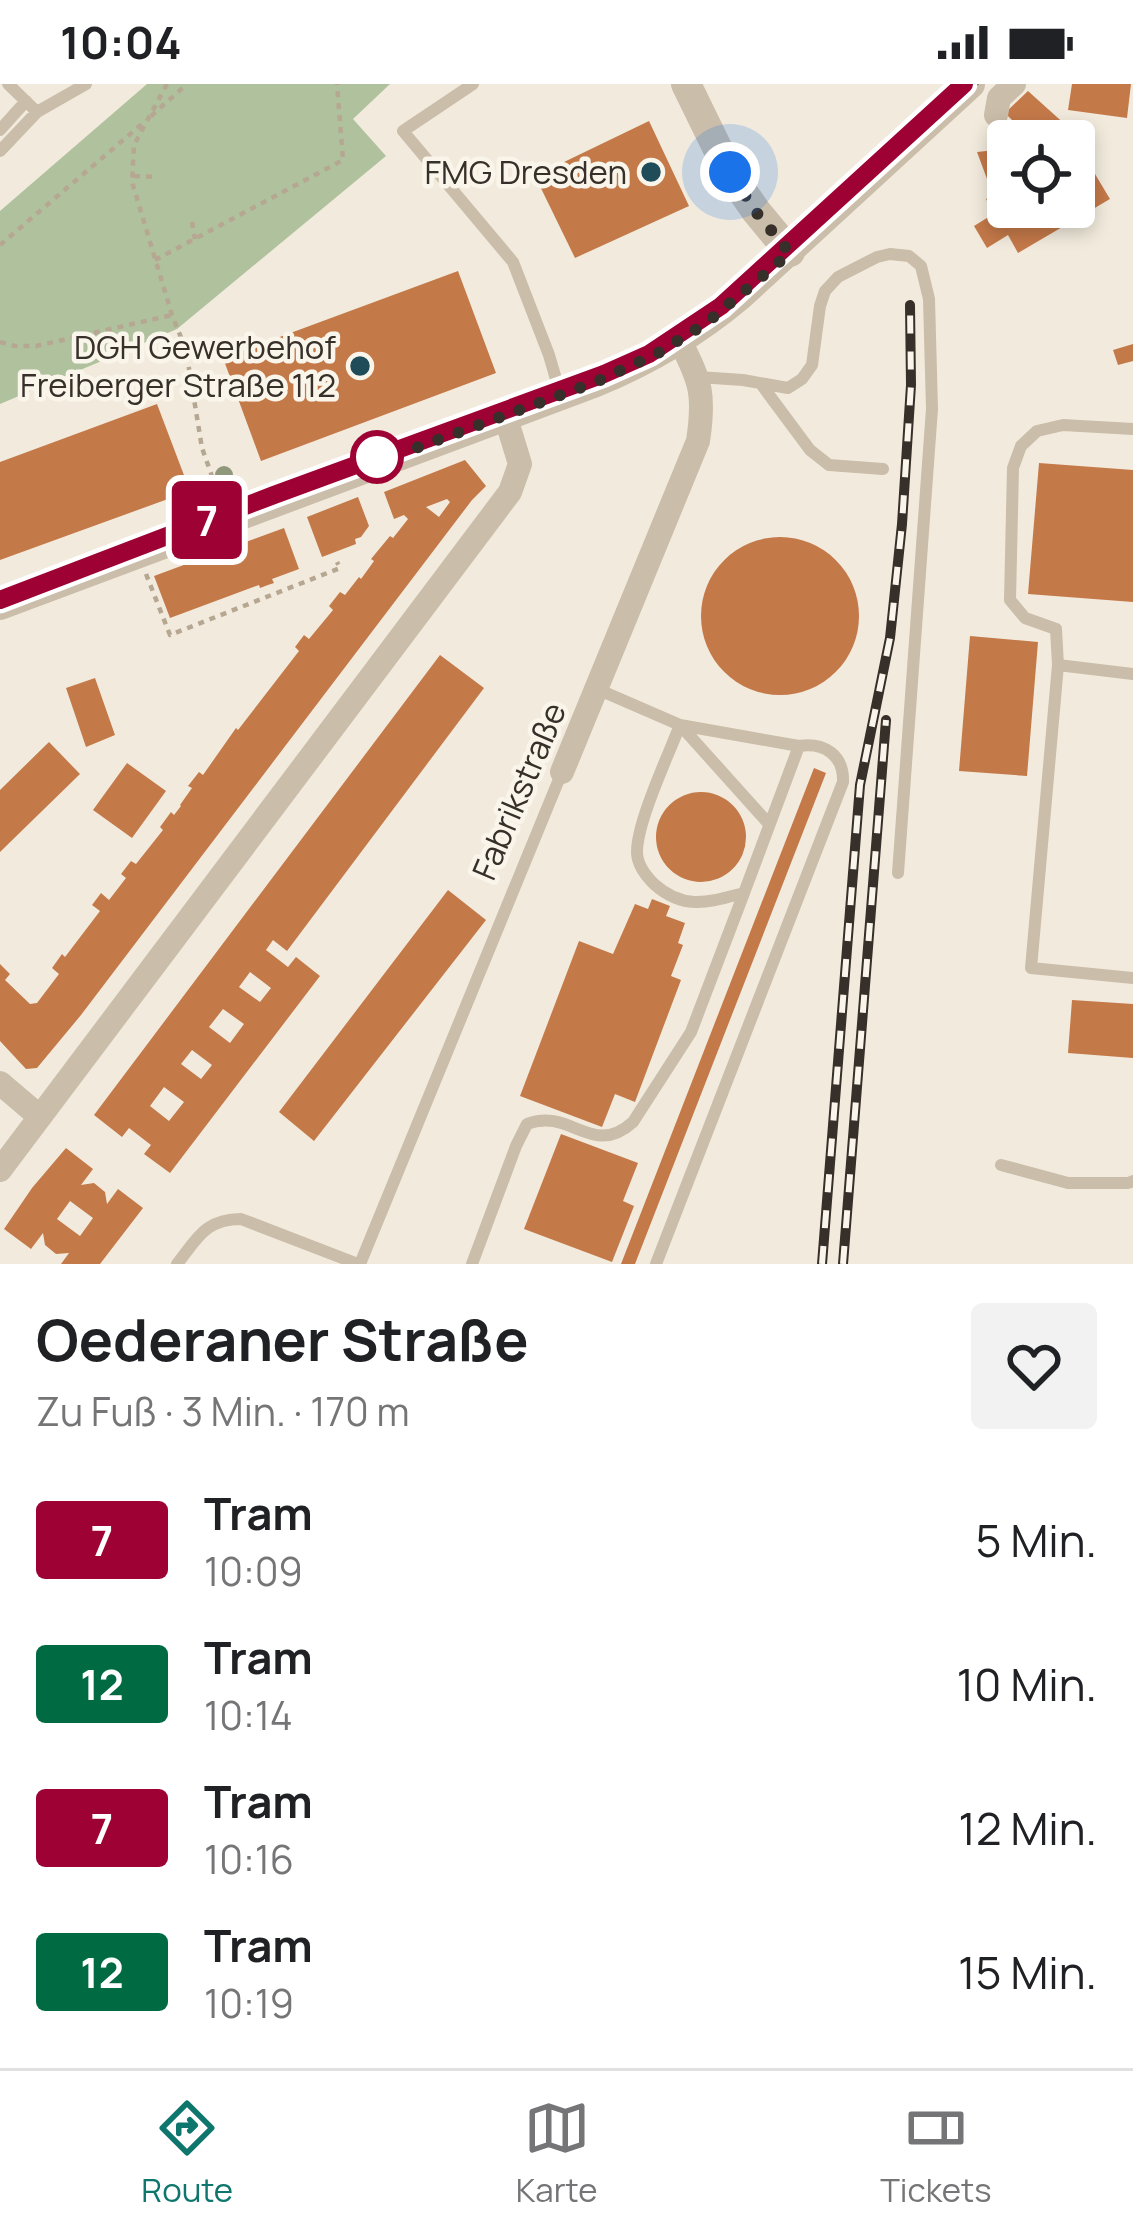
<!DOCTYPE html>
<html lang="de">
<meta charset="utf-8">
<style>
:root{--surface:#fff;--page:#f2f2f2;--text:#202124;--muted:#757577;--line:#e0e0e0;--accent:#0f766e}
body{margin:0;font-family:Manrope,sans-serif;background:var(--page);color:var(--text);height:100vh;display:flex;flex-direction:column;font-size:45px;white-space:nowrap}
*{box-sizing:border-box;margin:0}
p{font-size:39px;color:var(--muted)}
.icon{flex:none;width:66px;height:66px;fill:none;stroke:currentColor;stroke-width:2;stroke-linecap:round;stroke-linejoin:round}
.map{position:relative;height:1180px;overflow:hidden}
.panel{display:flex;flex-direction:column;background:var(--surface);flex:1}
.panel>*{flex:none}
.badge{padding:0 24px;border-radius:9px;font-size:42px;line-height:78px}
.buttons{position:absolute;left:987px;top:36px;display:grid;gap:24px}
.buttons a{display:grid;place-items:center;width:108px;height:108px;border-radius:12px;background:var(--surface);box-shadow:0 6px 18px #0003;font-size:60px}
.you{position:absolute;width:60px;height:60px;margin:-30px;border:9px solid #fff;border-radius:50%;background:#1a73e8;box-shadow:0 0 0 18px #1a73e833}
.map>.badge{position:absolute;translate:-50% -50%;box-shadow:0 0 0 6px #fff}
.round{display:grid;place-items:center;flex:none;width:126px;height:126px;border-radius:12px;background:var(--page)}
.head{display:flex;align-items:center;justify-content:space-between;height:204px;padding:0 36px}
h1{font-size:57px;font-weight:700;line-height:90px}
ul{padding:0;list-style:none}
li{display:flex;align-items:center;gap:36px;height:144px;padding:0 36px}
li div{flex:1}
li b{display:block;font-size:45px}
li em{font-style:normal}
li .badge{min-width:132px;font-weight:700;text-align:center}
.status{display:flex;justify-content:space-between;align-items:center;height:84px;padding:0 60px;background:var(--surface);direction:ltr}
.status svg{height:33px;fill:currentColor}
.tab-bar{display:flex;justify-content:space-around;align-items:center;height:168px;border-top:3px solid var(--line);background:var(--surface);font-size:33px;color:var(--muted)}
.tab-bar a{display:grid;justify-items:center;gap:6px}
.tab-bar .current{color:var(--accent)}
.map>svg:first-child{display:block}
.green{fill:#b0c19d}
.building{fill:#c47949;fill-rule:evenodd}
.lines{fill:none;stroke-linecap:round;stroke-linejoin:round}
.path{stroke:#b6a793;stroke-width:4.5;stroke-dasharray:6 6;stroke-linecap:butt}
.service{stroke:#cabda9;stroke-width:12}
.minor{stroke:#cabda9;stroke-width:24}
.tertiary{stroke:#cabda9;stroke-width:30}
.tram{stroke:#372f29;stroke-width:3}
.rail-casing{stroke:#372f29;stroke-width:10}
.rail{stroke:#faf5ea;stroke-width:6;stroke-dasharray:18;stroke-linecap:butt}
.tree{fill:#90987c}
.line-casing{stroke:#fff;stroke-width:27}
.line{stroke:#9e0234;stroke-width:18}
.walk{stroke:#372f29;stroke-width:12;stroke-dasharray:0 21.6}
.poi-dot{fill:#1f4c58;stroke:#faf5ea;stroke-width:4.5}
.stop-dot{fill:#fff;stroke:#9e0234;stroke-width:6}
.labels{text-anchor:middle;stroke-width:9;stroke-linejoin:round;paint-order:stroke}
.poi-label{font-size:33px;fill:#372f29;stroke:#faf5ea;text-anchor:end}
.street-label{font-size:33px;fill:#372f29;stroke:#faf5ea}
</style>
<div class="status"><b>10:04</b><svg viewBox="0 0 49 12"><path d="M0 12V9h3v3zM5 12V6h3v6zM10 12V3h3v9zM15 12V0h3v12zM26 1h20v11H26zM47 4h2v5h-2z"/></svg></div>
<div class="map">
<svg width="1133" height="1180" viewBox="0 0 1133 1180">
<rect width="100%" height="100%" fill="#f2ebdd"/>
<!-- green -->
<path class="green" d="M147 0H390L353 35 386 72 177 245 0 320V127Z"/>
<!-- building -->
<path class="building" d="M1072 0H1131L1127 34 1068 26Z
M1028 7 1068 43 1064 47 1072 57H1008V114L991 124 986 115 993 111 977 68 1005 65 1003 51 1015 39 1005 29Z
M649 37 689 122 575 174 535 92Z
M1089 80 1110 115 1018 169 1008 151 987 164 974 142 995 129 997 134 1016 123H1074V89Z
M458 187 496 289 261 377 223 274Z
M1133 260V277L1118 281 1113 266Z
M157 320 190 407 0 476V378Z
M465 376 486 402 472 416 81 931 37 984 26 985 0 957V880L10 890 5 896 30 920 37 919 59 890 52 884 62 870 65 873 100 827 92 821 101 809 109 816 126 794 121 790 131 777 136 780 163 746 160 743 171 728 174 731 181 722 180 721 192 704 188 702 199 688 203 691 236 644 238 646 299 567 295 563 304 551 309 555 333 526 329 522 340 508 345 511 359 493 361 495 374 477 371 475 390 452 393 454 408 435 404 431 394 435 384 408ZM447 415 450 418 439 433 426 423Z
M1039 379 1133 386V518L1028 510Z
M358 413 369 442 361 453 355 455 356 460 322 473 307 433Z
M284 444 299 485 272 495 274 499 268 501 260 504 259 501 170 534 154 492Z
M701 532a79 79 0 1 1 158 0a79 79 0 1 1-158 0Z
M970 552 1038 558 1027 692 959 687Z
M440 571 484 604 287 867 273 856 266 866 288 883 296 873 320 892 170 1089 144 1070 151 1061 129 1044 122 1053 94 1031ZM250 888 271 904 260 918 239 903ZM223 925 244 940 230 959 209 943ZM192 966 212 981 201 995 181 980ZM164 1003 184 1018 169 1037 150 1022Z
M95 594 115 651 86 663 66 604Z
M49 658 80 690 0 768V706Z
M127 679 166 707 132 754 93 726Z
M814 684 826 689 635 1180H621Z
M656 753a45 45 0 1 1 90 0a45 45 0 1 1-90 0Z
M448 806 486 836 314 1057 279 1028Z
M652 815 670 822 666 832 685 839 678 859 683 861 671 892 681 896 635 1018 615 1010 602 1043 520 1012 579 857 613 870 635 820 648 825Z
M1072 916 1133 920V974L1068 969Z
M561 1050 638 1079 623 1117 634 1122 612 1178 524 1145Z
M66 1064 93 1085 81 1101 94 1099 105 1108 107 1120 118 1105 143 1124 100 1180H61L69 1169 56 1170 45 1161 43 1149 31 1165 4 1145 32 1104ZM70 1117 93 1134 80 1152 57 1135Z"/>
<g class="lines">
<!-- path -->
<path class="path" d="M167 0 134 61 132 98 172 231 186 266 202 364 219 412
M151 32 187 0
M134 92 158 93
M192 138 195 155
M0 161 142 40
M155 176 343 76 337 0
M0 258 15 262H36L172 231
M146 490 170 551 340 484 337 478"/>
<!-- service -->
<path class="service" d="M8 0 37 28
M473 0 403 47 513 178 549 271 560 309
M0 46 26 17
M0 67 37 28 86 0
M698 293 743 296 788 304 802 295 812 281 820 222 825 207 838 193 877 173 890 170 909 172 921 182 929 215 932 325 898 789
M761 300 810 366 829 381 883 385
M1133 345 1063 341 1037 347 1021 362 1013 384 1010 516 1025 534 1056 545 1058 581 1133 590
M1058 581 1031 884 1133 894
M597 605 680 641 799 662 744 809
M1001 1081 1068 1099H1128L1133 1097
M177 1180C197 1155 205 1135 241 1135L358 1180
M360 1180 562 688
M472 1180 516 1062 527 1040C571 1023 592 1075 633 1038L691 948 744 809C709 818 684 827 654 800 646 792 637 780 637 768 637 738 668 672 680 641L769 740
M656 1180 843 698C844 671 824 658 799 662"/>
<!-- minor -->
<path class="minor" d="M996 31 999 14 1014 0
M562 688 698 357C705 311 701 298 680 257
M0 999 40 1033
M0 1086 510 408 520 380 505 331"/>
<!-- tertiary -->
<path class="tertiary" d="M686 0 729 88 756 127 790 168
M0 521 596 298C649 276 695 249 739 212L970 0"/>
<!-- tram -->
<path class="tram" d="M0 526 646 281 703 248 752 209 977 0"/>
<defs>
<path id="rail" d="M822 1180 860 701 890 554 902 440 911 301 910 221
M843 1180 886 636"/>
</defs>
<!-- rail casing -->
<use href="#rail" class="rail-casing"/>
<!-- rail -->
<use href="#rail" class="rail"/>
</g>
<!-- trees -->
<circle class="tree" cx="224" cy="391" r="9"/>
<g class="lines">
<defs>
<path id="line" d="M0 516 274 411 604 290 649 270 721 222 964 0"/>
</defs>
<!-- line casing -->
<use href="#line" class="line-casing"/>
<!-- line -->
<use href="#line" class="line"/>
<!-- walk -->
<path class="walk" d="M377 373 386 375 596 298 658 269 705 240 790 169 756 128 730 88"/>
</g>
<!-- markers -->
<g class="poi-dot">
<circle cx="651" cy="88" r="12"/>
<circle cx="360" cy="282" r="12"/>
</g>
<circle class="stop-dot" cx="377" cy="373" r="24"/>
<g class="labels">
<!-- poi labels -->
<g class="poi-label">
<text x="627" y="100">FMG Dresden</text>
<text x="336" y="275">DGH Gewerbehof<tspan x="336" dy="38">Freiberger Straße 112</tspan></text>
</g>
<!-- street labels -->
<g class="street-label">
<text transform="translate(519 707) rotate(-67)" y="12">Fabrikstraße</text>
</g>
</g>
</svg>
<div class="buttons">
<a><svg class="icon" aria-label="locate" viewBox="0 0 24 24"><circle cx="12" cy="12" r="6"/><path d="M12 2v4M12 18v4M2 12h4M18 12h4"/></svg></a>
</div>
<div class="you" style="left:730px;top:88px"></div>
<b class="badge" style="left:207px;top:436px;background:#9e0234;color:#fff">7</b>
</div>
<section class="panel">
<div class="head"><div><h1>Oederaner Straße</h1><p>Zu Fuß · 3 Min. · 170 m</p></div><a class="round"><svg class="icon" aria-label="heart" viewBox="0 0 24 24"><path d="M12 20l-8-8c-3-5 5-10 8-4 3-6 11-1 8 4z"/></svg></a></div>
<ul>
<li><span class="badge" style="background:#9e0234;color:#fff">7</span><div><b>Tram</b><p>10:09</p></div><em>5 Min.</em></li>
<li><span class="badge" style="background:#006b42;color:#fff">12</span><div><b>Tram</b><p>10:14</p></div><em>10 Min.</em></li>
<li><span class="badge" style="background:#9e0234;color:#fff">7</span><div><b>Tram</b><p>10:16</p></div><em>12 Min.</em></li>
<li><span class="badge" style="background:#006b42;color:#fff">12</span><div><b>Tram</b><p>10:19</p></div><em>15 Min.</em></li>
</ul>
</section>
<nav class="tab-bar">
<a class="current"><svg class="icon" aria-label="directions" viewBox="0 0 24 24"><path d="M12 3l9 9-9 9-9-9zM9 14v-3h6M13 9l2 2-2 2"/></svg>Route</a>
<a><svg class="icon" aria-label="map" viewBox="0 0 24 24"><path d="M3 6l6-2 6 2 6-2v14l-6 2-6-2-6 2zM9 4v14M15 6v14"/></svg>Karte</a>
<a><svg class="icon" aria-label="tickets" viewBox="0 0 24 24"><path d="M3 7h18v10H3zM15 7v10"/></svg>Tickets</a>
</nav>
